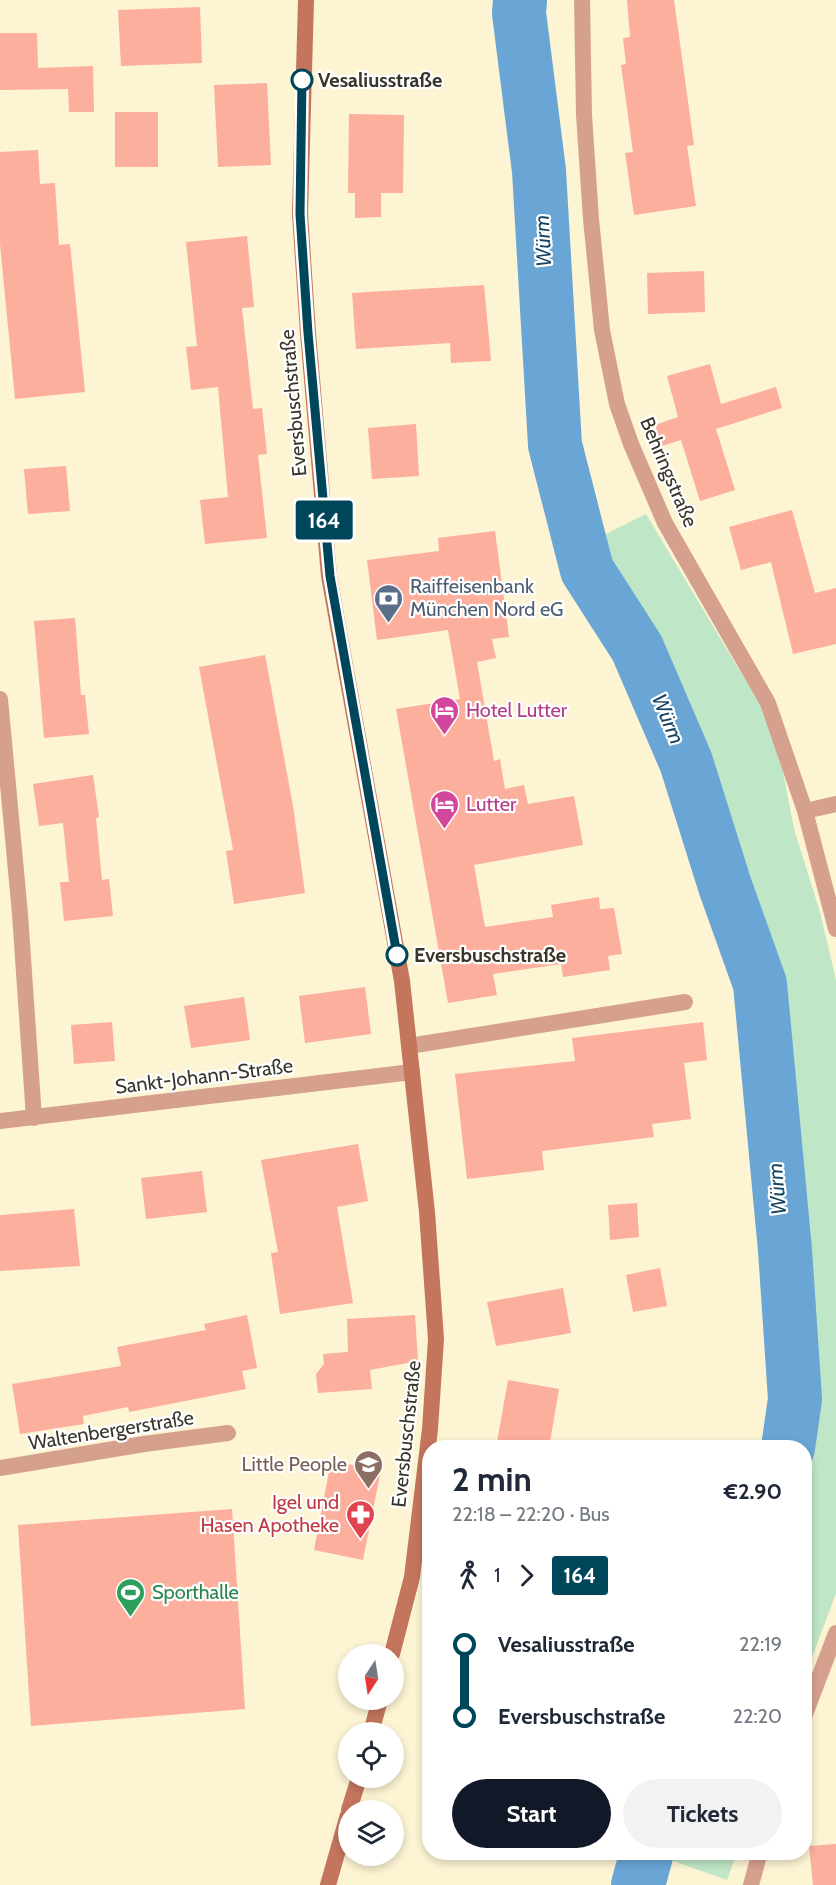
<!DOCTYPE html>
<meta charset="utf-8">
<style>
:root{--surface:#fff;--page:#f2f2f3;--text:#1f2937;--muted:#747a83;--accent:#111827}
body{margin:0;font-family:Cabin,sans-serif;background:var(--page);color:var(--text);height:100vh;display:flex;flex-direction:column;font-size:22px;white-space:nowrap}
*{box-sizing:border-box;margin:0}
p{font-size:20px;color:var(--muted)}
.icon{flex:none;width:33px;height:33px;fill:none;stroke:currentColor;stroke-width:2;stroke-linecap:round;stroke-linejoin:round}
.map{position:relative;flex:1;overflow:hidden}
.drawer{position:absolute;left:422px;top:1440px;width:390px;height:420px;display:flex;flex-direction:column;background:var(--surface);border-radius:24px;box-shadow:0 3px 9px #0003}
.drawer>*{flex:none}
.badge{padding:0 12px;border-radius:4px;font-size:21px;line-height:39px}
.needle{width:39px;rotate:192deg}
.controls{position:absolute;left:338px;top:1644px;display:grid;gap:12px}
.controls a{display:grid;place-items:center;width:66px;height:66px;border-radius:50%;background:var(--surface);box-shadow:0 3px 9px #0003;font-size:30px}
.map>.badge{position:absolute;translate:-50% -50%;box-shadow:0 0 0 3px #fff}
.legs{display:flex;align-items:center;gap:9px;height:66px;padding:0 30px;font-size:20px}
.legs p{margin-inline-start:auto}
.summary{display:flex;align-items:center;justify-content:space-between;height:102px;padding:0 30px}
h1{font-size:33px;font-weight:800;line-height:45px}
.action{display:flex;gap:12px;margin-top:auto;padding:12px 30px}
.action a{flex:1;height:69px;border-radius:36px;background:var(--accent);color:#fff;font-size:24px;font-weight:800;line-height:69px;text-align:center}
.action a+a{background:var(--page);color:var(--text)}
ul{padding:0 30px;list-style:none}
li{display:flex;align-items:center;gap:21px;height:72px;font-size:22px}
li i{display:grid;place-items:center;width:9px;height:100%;margin:0 8px;background:currentColor}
li i::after{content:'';width:15px;height:15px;margin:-8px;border:4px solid;border-radius:50%;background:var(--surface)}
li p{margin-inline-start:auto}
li:first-child i{background:linear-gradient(#0000 50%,currentColor 0)}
li:last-child i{background:linear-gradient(currentColor 50%,#0000 0)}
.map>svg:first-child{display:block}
.green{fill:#bfe6c6}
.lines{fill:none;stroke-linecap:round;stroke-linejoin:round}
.river{stroke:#69a6d6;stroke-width:54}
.building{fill:#fcaf9c}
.minor{stroke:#d6a08f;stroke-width:16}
.secondary{stroke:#c4765d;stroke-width:16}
.line-1-casing{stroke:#fff;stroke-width:14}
.line-1{stroke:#00465a;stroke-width:9}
.stop-1-dot{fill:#fff;stroke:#00465a;stroke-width:3}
.labels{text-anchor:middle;stroke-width:4.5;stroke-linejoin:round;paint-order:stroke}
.stop-label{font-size:20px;font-weight:bold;fill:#393629;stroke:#fff;text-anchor:start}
.street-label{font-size:20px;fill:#393629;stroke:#fff}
.service-label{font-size:20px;fill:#4e5e75;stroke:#fff;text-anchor:start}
.hotel-label{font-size:20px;fill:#b23c85;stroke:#fff;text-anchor:start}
.education-label{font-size:20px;fill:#785e54;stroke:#fff;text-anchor:end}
.health-label{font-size:20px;fill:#be3a42;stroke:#fff;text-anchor:end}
.leisure-label{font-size:20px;fill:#27864d;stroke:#fff;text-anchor:start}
.water-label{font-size:21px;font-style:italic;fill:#134262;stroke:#fff}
</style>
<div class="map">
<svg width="836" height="1885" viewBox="0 0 836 1885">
<rect width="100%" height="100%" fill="#fcf4d3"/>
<!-- green -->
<path class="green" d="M646 514 775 730 794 829 820 912 836 980V1593L804 1679V1456L814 1352 798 1246 787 1012 776 970 733 867 695 732 650 625 594 540Z
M665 1852H737V1853L727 1880 662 1857Z"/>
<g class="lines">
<!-- river -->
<path class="river" d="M520 0 519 13 539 171 555 445 587 570 637 648 686 762 725 886 760 984 785 1250 795 1399 788 1448
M638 1885 647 1852"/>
</g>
<!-- building -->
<path class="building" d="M627 0H674L694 145 687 146 696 206 634 215 625 153 633 152 621 65 626 64 623 38 630 37Z
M200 7 202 63 121 66 118 10Z
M0 33H37L38 68 93 66 94 112H69L68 89 0 90Z
M267 83 271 165 218 167 214 85Z
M115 112H158V167H115Z
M349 114 404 115 403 193H381V217L355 218V193H348Z
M38 150 40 184 55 183 59 245 70 244 85 392 15 399 0 244V152Z
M247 236 254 307 242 308 253 409 262 408 267 454 258 455 267 538 205 544 200 500 228 497 218 387 191 390 186 347 197 346 186 242Z
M704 271 705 312 648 314 647 273Z
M484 285 491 361 451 363 450 343 356 349 352 293Z
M710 364 721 404 776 387 782 408 716 429 735 490 700 501 681 440 662 446 655 425 678 417 667 376Z
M416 424 419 476 372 479 368 428Z
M66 466 70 511 28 514 24 469Z
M792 510 815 593 836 588V644L793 654 771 562 741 570 729 527Z
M495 531 509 637 492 639 496 658 477 662 494 761 500 759 505 789 524 785 528 804 574 796 583 845 474 865 485 927 553 917 551 905 599 897 600 909 614 908 622 954 608 956 610 970 563 977 561 964 493 974 497 995 448 1003 396 709 460 699 448 630 377 640 367 560 439 551 438 538Z
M75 618 81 695H85L89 734 44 738 34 621Z
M265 655 293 806 305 893 234 904 226 851 233 850 199 667Z
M93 775 99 817 96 818 102 880 109 879 113 916 64 921 60 882H69L63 823 39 826 33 784Z
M365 987 371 1034 305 1043 299 996Z
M244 997 250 1040 191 1048 184 1006Z
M112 1022 115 1061 74 1064 71 1025Z
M703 1022 707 1060 684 1063 691 1119 652 1124 654 1137 542 1151 544 1170 467 1179 455 1074 575 1061 572 1038Z
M358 1144 368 1201 337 1207 353 1303 280 1314 271 1253 278 1252 261 1160Z
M202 1171 207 1212 146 1219 141 1178Z
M637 1203 639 1237 610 1240 608 1205Z
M74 1209 80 1266 0 1271V1215Z
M660 1268 667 1306 633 1312 626 1275Z
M563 1288 571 1333 496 1346 487 1302Z
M247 1315 257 1368 242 1371 246 1389 129 1412 128 1407 83 1416 84 1424 20 1434 12 1384 121 1366 117 1347 206 1330 204 1324Z
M415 1315 418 1361 370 1370 372 1389 318 1393 316 1374 324 1364 323 1354 348 1352 347 1319Z
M508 1380 559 1389 549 1448H496Z
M331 1461 381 1470 363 1560 314 1550Z
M232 1509 245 1709 31 1726 18 1525Z
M836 1844V1885H813L809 1846Z"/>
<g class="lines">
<!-- minor -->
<path class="minor" d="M582 0 584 115 591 219 602 330 617 404 631 444 665 523 768 703 805 811 836 929
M0 699 20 914 34 1118
M805 811 836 804
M409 1046 685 1002
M0 1121 412 1072
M0 1468 144 1444 228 1433
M804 1717 836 1633
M751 1885 760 1852"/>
<!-- secondary -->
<path class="secondary" d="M306 0 300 214 308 333 329 576 402 981 427 1212 436 1339 430 1429 412 1577 392 1654
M371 1732 380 1700
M349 1810 359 1778
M328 1885 348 1815"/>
</g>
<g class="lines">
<defs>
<path id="line-1" d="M302 80 300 214 308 333 330 576 397 955"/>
</defs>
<!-- line-1 casing -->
<use href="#line-1" class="line-1-casing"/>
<!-- line-1 -->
<use href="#line-1" class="line-1"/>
</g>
<!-- icons -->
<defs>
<symbol id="bank-pin" viewBox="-11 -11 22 30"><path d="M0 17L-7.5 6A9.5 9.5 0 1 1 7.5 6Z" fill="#5c6f8a" stroke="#fff"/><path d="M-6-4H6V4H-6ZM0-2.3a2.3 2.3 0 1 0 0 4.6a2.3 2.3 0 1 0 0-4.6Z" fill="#fff"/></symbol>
<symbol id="hotel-pin" viewBox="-11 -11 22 30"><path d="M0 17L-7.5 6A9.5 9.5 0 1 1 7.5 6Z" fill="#d1479c" stroke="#fff"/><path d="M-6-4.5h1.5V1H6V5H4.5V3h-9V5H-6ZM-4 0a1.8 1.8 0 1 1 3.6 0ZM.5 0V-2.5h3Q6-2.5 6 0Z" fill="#fff"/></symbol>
<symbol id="school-pin" viewBox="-11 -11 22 30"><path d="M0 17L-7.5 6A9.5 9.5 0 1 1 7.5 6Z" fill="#8d6e63" stroke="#fff"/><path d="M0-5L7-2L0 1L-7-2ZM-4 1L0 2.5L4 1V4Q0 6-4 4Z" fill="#fff"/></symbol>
<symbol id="pharmacy-pin" viewBox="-11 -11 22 30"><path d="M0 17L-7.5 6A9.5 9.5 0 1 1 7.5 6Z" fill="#e0444e" stroke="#fff"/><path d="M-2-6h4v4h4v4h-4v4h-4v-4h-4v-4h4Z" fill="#fff"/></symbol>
<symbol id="stadium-pin" viewBox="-11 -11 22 30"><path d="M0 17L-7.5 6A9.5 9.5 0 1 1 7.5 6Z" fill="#2e9e5b" stroke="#fff"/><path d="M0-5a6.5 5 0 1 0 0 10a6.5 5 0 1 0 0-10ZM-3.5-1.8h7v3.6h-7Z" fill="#fff"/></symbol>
</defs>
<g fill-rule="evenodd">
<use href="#bank-pin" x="372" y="582" width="33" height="45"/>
<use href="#hotel-pin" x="428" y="694" width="33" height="45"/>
<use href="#hotel-pin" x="428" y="788" width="33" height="45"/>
<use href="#school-pin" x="352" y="1448" width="33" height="45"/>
<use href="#pharmacy-pin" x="344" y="1498" width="33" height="45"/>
<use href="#stadium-pin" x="114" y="1576" width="33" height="45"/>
</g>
<!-- markers -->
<g class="stop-1-dot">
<circle cx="302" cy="80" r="10"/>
<circle cx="397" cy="955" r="10"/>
</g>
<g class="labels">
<!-- stop labels -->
<g class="stop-label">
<text x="318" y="87">Vesaliusstraße</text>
<text x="414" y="962">Eversbuschstraße</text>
</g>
<!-- street labels -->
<g class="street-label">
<text transform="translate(293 403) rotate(-95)" y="7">Eversbuschstraße</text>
<text transform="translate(669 472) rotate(67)" y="7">Behringstraße</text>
<text transform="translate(204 1076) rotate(-7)" y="7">Sankt-Johann-Straße</text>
<text transform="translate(111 1430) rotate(-9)" y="7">Waltenbergerstraße</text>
<text transform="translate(406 1434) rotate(-84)" y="7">Eversbuschstraße</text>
</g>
<!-- service labels -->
<g class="service-label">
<text x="410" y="593">Raiffeisenbank<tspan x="410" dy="23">München Nord eG</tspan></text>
</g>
<!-- hotel labels -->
<g class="hotel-label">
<text x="466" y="717">Hotel Lutter</text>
<text x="466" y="811">Lutter</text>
</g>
<!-- education labels -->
<g class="education-label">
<text x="347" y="1471">Little People</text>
</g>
<!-- health labels -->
<g class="health-label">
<text x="339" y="1509">Igel und<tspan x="339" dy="23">Hasen Apotheke</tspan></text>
</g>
<!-- leisure labels -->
<g class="leisure-label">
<text x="152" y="1599">Sporthalle</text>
</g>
<!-- water labels -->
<g class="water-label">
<text transform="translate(543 241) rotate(-93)" y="7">Würm</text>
<text transform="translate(668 719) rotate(67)" y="7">Würm</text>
<text transform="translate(777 1189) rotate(-95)" y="7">Würm</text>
</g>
</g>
</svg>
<div class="controls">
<a><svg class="needle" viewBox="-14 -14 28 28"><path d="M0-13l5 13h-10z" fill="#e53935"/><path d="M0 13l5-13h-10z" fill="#747a83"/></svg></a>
<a><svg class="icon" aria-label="locate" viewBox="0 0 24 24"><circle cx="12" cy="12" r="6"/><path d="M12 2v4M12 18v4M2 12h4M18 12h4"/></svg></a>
<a><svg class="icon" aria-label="layers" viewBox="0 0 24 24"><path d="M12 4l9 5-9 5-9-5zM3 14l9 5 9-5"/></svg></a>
</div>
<b class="badge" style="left:324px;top:520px;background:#00465a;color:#fff">164</b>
<section class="drawer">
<div class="summary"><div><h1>2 min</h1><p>22:18 – 22:20 · Bus</p></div><b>€2.90</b></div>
<div class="legs"><svg class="icon" aria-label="walk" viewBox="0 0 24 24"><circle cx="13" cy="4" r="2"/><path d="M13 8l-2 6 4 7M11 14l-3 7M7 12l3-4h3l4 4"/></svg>1<svg class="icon" aria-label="forward" viewBox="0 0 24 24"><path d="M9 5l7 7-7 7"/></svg><b class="badge" style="background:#00465a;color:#fff">164</b></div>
<ul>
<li><i style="color:#00465a"></i><b>Vesaliusstraße</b><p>22:19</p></li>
<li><i style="color:#00465a"></i><b>Eversbuschstraße</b><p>22:20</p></li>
</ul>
<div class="action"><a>Start</a><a>Tickets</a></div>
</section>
</div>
